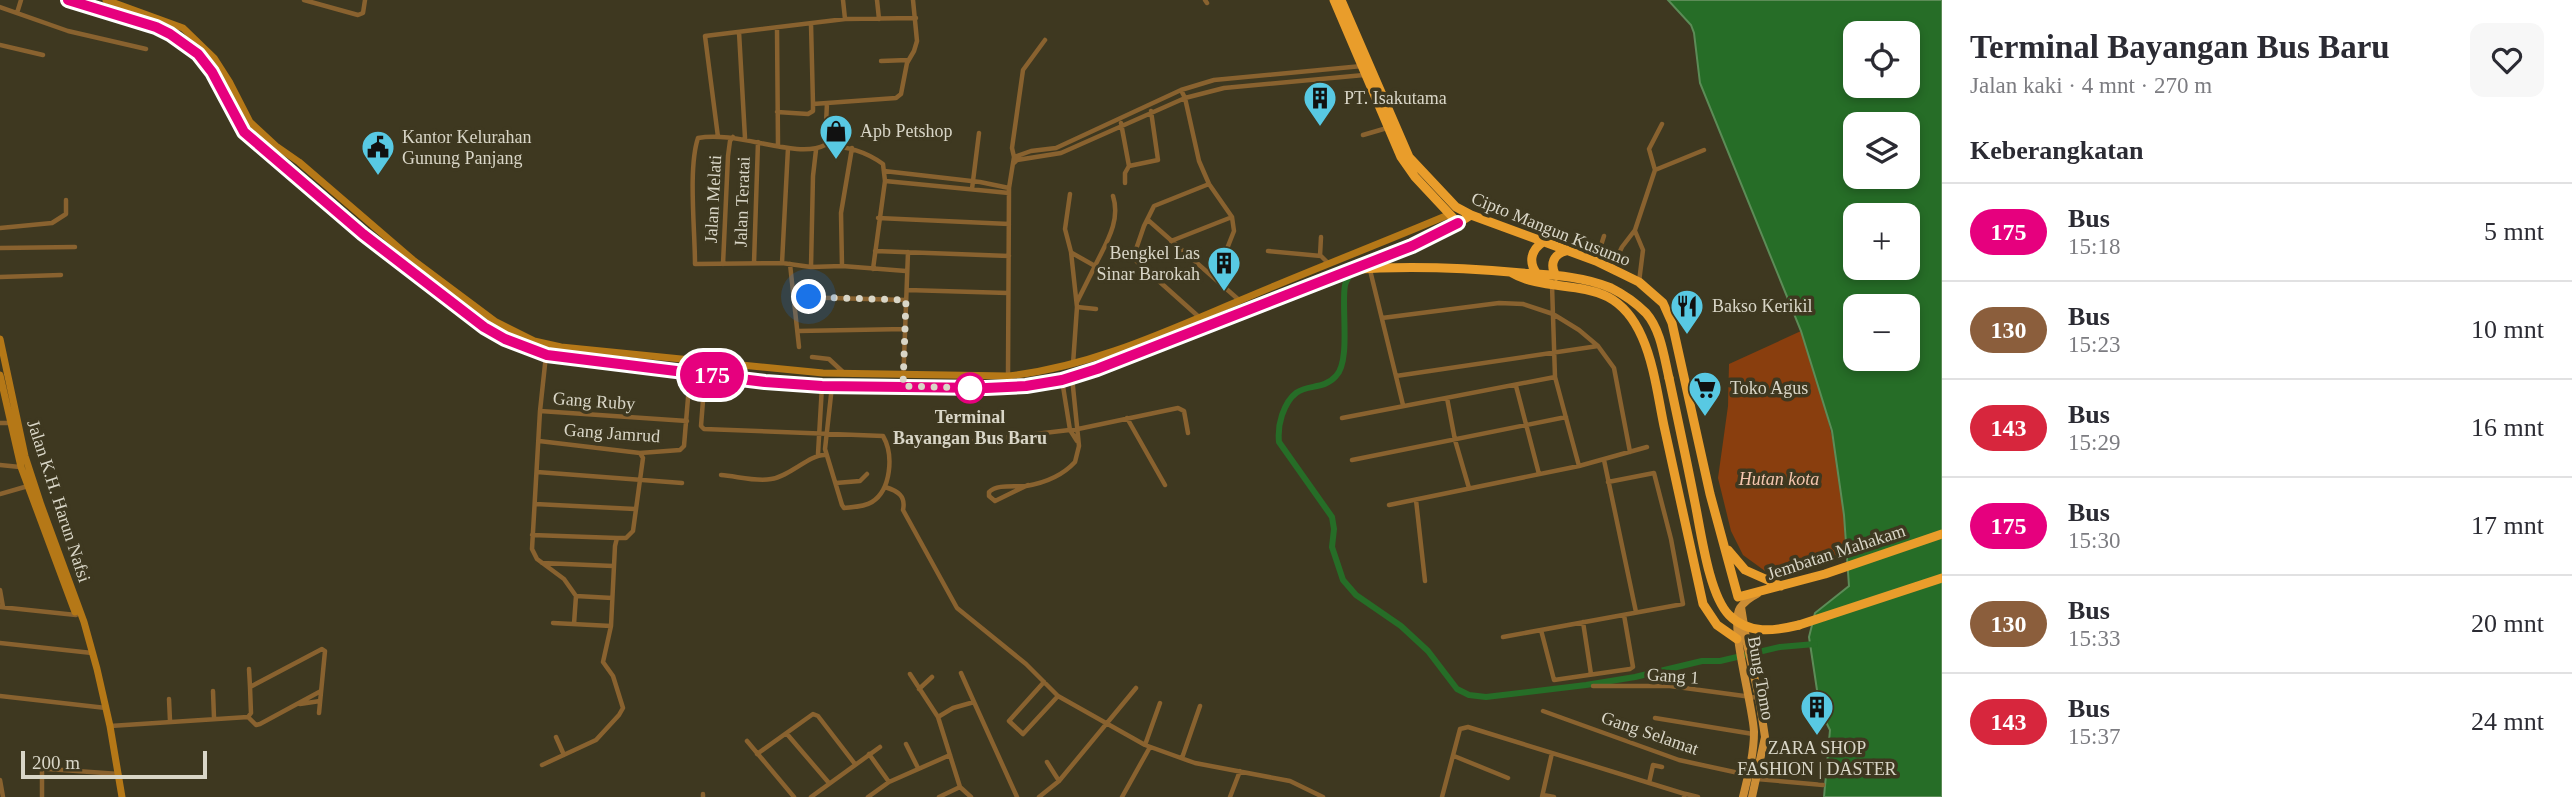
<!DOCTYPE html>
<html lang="id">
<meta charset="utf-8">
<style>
:root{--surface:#fff;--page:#f7f7f7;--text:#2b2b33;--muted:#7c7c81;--line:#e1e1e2}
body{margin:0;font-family:"Times New Roman",serif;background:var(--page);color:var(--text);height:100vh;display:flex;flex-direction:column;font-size:26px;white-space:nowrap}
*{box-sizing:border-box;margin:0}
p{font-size:23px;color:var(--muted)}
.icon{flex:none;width:38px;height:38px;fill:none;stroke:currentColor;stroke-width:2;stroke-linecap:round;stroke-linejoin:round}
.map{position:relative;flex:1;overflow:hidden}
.sheet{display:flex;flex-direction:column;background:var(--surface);width:630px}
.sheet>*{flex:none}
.badge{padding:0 14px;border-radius:23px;font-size:24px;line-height:46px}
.fabs{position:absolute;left:1843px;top:21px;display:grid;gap:14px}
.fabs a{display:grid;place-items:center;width:77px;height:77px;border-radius:14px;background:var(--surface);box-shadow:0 4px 10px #0003;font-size:35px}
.scale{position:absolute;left:21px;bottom:18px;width:186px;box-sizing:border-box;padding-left:7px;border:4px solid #d9d6c7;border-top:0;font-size:19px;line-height:24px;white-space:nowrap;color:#d9d6c7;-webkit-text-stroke:5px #3e3820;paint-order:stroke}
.you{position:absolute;width:35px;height:35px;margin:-18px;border:5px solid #fff;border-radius:50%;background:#1a73e8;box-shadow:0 0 0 10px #1a73e833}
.map>.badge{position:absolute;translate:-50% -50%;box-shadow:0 0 0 4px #fff}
h2{padding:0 28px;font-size:26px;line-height:63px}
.round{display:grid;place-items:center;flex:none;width:74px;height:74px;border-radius:14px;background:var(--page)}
.headline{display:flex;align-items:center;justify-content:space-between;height:119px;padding:0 28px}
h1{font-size:33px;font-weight:800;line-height:52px}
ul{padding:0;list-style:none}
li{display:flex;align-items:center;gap:21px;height:98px;padding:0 28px;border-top:2px solid var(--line)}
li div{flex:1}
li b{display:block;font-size:26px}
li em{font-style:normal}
li .badge{min-width:77px;font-weight:700;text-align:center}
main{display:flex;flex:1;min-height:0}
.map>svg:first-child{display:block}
.green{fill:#893e0e}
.water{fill:#266d27;stroke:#5c8c57;stroke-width:2;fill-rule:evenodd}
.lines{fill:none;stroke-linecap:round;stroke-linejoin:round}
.canal{stroke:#266d27;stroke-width:6}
.street{stroke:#89622f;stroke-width:4.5}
.secondary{stroke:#b57817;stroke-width:7}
.primary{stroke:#cc8d35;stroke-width:8}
.highway{stroke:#e99d2b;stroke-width:9}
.highway-bridge{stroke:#e99d2b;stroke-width:9}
.line-casing{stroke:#fff;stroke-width:16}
.line{stroke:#e6007e;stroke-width:10}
.walk{stroke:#d9d6c7;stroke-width:7;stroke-dasharray:0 12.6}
.stop-dot{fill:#fff;stroke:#e6007e;stroke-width:3.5}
.labels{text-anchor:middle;stroke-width:7;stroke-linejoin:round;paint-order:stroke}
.poi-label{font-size:18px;fill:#d9d6c7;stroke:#3e3820;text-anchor:start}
.street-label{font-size:18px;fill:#d9d6c7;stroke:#3e3820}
.stop-label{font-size:18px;font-weight:bold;fill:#d9d6c7;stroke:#3e3820}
.park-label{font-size:18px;font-style:italic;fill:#f5c6af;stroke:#3e3820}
</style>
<main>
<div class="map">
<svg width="1942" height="797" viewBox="0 0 1942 797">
<rect width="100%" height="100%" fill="#3e3820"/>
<!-- green -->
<path class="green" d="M1801 331C1827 404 1846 478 1845 556L1794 573 1765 571 1743 555 1731 531 1718 478 1728 406 1729 364Z"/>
<!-- water -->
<path class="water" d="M1668 0H1942V797H1824L1830 730 1820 710 1809 637 1815 613 1849 586 1844 515 1832 431 1801 331 1700 83 1694 33 1691 25ZM1855 33H1908V86H1855ZM1855 124H1908V177H1855ZM1855 215H1908V268H1855ZM1855 306H1908V359H1855Z"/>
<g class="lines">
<!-- canal -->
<path class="canal" d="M1353 271C1350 275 1346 281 1345 285 1341 306 1351 361 1336 376 1318 396 1296 375 1282 415 1279 424 1278 432 1279 442L1332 517 1334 529 1332 547 1343 580 1356 595 1401 626 1428 651 1457 689 1469 695 1486 697 1586 685 1635 677 1702 661H1720L1780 647 1815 644"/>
<!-- street -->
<path class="street" d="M304 0 358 15 363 13 365 0
M843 0 845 19
M877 0 879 19
M1205 0 1207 3
M0 7 68 31 146 49
M17 13 21 0
M811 24 813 104 827 103 825 145
M777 28 778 145
M739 32 745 138
M0 45 43 55
M881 61 908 60
M1181 90 1185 98 1199 161 1209 184 1232 217 1234 231 1215 279
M827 103 896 98 901 94 907 63 914 51 917 41 913 0
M777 112 808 114 813 111V104
M1121 123 1129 166 1125 173V183
M1662 124 1649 149 1655 170 1704 150
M1363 135 1387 128
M718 137 705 36 845 19 916 18
M826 145C848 147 865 151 883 164L885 181 873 269
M816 150 813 176 811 267 782 263 695 264C695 230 688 168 698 138 737 130 797 160 825 145
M1014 157 1012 148 1023 70 1045 40
M1014 163 1017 160 1061 153 1185 98 1224 88 1364 75
M1129 166 1158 160 1151 111
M884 171 980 182 1009 188
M885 181 1009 193
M972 189 979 133
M1070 194 1065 229 1071 252 1077 307 1073 364
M878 218 1009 224
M1148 220 1239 300
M0 228 52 223 66 214V200
M1635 231 1643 250 1639 282
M1171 241 1232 217
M0 248 75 247
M875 251 1009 256
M1268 251 1321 256 1329 264
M1072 253 1095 266C1106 243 1121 221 1113 196
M1320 256 1321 237
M1596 261 1604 236
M754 263 758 142
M782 263 788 148
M723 264 728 156 730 141 733 137
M790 264 799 347
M842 266 841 213 852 148
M811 267 842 266 906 271
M1612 268 1622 247 1635 230 1655 170
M1370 270 1403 405
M0 277 61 275
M1552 285 1555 377 1579 466
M907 290 1008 293
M793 297 906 300
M1077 302 1095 266
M1077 307 1096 309
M1199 317 1133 258 1144 226 1154 206 1209 184
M1382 318 1499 303 1523 304 1553 314 1579 330 1598 346 1614 368 1630 452
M798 331 906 329
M546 355 540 411 532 549 537 559 564 579 576 596 612 598
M812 357 829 359 844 373
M705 375 701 426 704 429 883 436C894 455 891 490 872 502 864 507 853 507 844 508L842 505 825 449 832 386
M1008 376 1009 188 1014 157 1031 151 1056 148 1181 90 1214 80 1362 66
M1396 376 1598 346
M1062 380 1070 430 1077 441
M903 386 908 252
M1516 386 1539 474
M1447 398 1455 440 1469 488
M540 411 687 421
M1127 418 1165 485
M1342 418 1555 377
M0 423H10
M539 441 640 453 680 450 684 446 689 386
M959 443 1078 429 1178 408 1184 411 1188 433
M818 454 822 386
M1352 460 1566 417
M1604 460 1636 612
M0 465 20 467
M537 472 682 483
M721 475C736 476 756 482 771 479 789 477 810 454 825 455
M836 483 860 481 867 474
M1028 485 995 501 989 496V492C997 484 1014 487 1026 486 1044 483 1063 475 1075 462L1079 446 1072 377
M885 487C898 491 906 496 903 510L957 608 1026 664 1058 696
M0 494 28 486
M1416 500 1425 581
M535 504 635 509
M1389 505 1579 466 1647 447
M532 535 617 538
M542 563 613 566
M0 590 3 607
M0 607 76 615
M1583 622 1591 674
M553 623 611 626
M574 624 576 596
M1541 630 1554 680 1630 669 1633 667 1624 615
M1503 637 1683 604 1671 539 1654 473 1608 482
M0 643 92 653
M249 669 250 687
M961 673 974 702
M910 674 938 717 953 708 974 702 1017 797
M1044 682 1009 721 1023 734 1058 696 1145 745 1195 763 1290 781 1323 797
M1593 686H1670L1759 698
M919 689 932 677
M213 691 214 718
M0 696 106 708
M169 699 170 721
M300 704 320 701
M1543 711 1679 760 1748 775
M248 717 256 725 260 724 321 691
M938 717 960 787 971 797
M1655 718 1753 734
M110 726 248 717 251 713 250 687 322 649 325 651 319 713
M787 734 829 783
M556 737 564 755
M747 741 794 797
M906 744 918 768
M1145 745 1160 703
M757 754 813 714 818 716 855 764
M869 754 889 782
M1454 756 1508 778
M1182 758 1200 706
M1047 762 1059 781
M542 765 596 740 619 715 623 708 613 676 603 662 611 626 615 546 617 538H626L633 531 643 458 640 453
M34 768 119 774
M42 768V797
M1757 779 1823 785
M0 780 3 797
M1649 783 1653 765 1662 767
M703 794V797
M1686 794 1698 797
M1543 795 1554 797
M811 797 880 747
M868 797 889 782 950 755
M939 797 960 787
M1039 797 1059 781 1136 688
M1122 797 1150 747
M1230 797 1240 771
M1442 797 1460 729 1468 727 1685 794 1684 797
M1542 797 1552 753"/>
<!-- secondary -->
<path class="secondary" d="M68 0 157 27 170 34 198 54 212 72 244 132 363 235 483 327 505 339 547 355 765 382 822 386 986 388 1026 386 1062 380 1097 369 1412 246 1458 223
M106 0 183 28 214 58 230 83 250 122 276 146 299 162 413 260 496 322 534 341 561 347 823 373 1008 376C1090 367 1165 332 1241 300 1309 271 1379 244 1448 215
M0 339 25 456 41 505 84 622 97 669 110 726 122 797
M0 375 21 467 75 612"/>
<!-- primary -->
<path class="primary" d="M1741 607 1747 644 1759 698 1765 737 1752 797
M1743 797C1748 776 1754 754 1754 732 1753 705 1729 625 1740 608 1744 602 1751 597 1757 594"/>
<!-- highway -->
<path class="highway" d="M1334 0 1401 157 1415 177 1458 223 1471 215
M1341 0 1409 157 1456 207 1471 215 1596 261 1639 282 1663 303 1672 323 1710 494 1738 597 1825 574 1942 534
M1351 270C1408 265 1465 268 1522 273 1551 275 1583 276 1611 288 1623 294 1637 304 1646 313 1661 330 1664 357 1669 378
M1510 272C1540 290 1578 282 1608 297 1625 306 1635 321 1642 337 1654 364 1658 397 1664 426 1677 485 1690 545 1703 604L1717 625 1737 639
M1537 274C1528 262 1531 250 1543 242
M1556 276C1549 264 1554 254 1566 251
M1728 550 1745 570 1781 586
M1799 625 1942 578"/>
<!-- highway-bridge -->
<path class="highway-bridge" d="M1669 378C1678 420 1687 462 1695 503 1701 532 1709 595 1729 615 1749 635 1774 631 1799 625"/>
</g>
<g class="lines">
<defs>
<path id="line" d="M68 0 156 27 170 34 198 54 212 72 244 132 363 234 484 327 505 339 547 355 765 382 822 386 986 388 1026 386 1062 380 1097 369 1412 246 1458 223"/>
</defs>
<!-- line casing -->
<use href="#line" class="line-casing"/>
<!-- line -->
<use href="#line" class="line"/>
<!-- walk -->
<path class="walk" d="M809 297 906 300 903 386 970 388"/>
</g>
<!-- icons -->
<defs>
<symbol id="building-pin" viewBox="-11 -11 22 30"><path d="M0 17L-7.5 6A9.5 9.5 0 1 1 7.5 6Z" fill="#58c9e3" stroke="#3e3820"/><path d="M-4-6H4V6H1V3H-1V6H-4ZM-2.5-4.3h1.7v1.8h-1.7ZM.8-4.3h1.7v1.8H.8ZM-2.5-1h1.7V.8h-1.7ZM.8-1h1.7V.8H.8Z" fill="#111"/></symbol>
<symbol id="shop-pin" viewBox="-11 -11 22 30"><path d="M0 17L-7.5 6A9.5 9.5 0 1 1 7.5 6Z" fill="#58c9e3" stroke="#3e3820"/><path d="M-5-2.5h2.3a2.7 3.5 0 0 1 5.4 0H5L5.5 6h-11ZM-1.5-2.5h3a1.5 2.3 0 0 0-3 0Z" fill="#111"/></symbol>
<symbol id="civic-pin" viewBox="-11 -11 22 30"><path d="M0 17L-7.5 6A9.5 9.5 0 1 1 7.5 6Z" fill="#58c9e3" stroke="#3e3820"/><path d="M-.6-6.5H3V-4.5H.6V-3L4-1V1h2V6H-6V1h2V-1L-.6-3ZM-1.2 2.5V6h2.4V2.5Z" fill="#111"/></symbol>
<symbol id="restaurant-pin" viewBox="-11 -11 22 30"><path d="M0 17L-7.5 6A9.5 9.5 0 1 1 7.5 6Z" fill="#58c9e3" stroke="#3e3820"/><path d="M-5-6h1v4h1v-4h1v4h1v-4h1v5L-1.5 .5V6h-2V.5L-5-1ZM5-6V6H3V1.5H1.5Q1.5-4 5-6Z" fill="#111"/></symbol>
<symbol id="supermarket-pin" viewBox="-11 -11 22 30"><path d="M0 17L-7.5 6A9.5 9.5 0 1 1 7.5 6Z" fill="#58c9e3" stroke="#3e3820"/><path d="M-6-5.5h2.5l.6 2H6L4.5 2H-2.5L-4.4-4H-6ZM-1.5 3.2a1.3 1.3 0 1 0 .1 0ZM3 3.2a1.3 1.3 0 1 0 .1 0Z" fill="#111"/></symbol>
</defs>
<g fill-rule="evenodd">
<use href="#building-pin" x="1301" y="79" width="38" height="52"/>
<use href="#shop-pin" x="817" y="112" width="38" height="52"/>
<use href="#civic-pin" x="359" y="128" width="38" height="52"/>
<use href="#building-pin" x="1205" y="244" width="38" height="52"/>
<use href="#restaurant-pin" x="1668" y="287" width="38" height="52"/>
<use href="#supermarket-pin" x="1686" y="369" width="38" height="52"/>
<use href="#building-pin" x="1798" y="688" width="38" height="52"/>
</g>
<!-- markers -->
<circle class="stop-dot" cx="970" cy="388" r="14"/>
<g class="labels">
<!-- poi labels -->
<g class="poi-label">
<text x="1344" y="104">PT. Isakutama</text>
<text x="860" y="137">Apb Petshop</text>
<text x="402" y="143">Kantor Kelurahan<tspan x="402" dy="21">Gunung Panjang</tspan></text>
<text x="1200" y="259" text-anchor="end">Bengkel Las<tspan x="1200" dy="21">Sinar Barokah</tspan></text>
<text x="1712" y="312">Bakso Kerikil</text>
<text x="1730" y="394">Toko Agus</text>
<text x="1817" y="754" text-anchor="middle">ZARA SHOP<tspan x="1817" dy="21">FASHION | DASTER</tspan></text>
</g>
<!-- street labels -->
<g class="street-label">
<text transform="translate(713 199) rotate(-87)" y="6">Jalan Melati</text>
<text transform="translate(742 202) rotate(-88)" y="6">Jalan Teratai</text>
<text transform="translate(1551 229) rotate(22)" y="6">Cipto Mangun Kusumo</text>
<text transform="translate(594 401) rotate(4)" y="6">Gang Ruby</text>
<text transform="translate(612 433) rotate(4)" y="6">Gang Jamrud</text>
<text transform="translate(59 501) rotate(72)" y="6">Jalan K.H. Harun Nafsi</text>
<text transform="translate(1836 552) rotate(-18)" y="6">Jembatan Mahakam</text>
<text transform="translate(1673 676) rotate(4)" y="6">Gang 1</text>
<text transform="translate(1761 678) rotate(80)" y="6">Bung Tomo</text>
<text transform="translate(1650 733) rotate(19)" y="6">Gang Selamat</text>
</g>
<!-- stop labels -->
<g class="stop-label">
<text x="970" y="423">Terminal<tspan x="970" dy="21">Bayangan Bus Baru</tspan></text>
</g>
<!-- park labels -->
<g class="park-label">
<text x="1779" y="485">Hutan kota</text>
</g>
</g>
</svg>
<div class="fabs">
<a><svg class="icon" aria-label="locate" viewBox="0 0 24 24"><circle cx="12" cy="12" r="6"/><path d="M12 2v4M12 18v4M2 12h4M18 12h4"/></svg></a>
<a><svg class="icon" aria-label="layers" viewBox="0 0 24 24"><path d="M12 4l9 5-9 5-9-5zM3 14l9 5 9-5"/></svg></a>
<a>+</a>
<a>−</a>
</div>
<div class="scale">200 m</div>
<div class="you" style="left:809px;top:297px"></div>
<b class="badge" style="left:712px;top:375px;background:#e6007e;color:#fff">175</b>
</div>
<section class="sheet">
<div class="headline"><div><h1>Terminal Bayangan Bus Baru</h1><p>Jalan kaki · 4 mnt · 270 m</p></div><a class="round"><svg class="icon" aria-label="heart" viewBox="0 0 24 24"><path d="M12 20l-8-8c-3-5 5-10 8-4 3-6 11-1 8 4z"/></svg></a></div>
<h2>Keberangkatan</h2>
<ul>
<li><span class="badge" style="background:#e6007e;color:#fff">175</span><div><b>Bus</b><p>15:18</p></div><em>5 mnt</em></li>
<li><span class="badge" style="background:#8b5e3c;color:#fff">130</span><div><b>Bus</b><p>15:23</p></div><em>10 mnt</em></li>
<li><span class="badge" style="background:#d7263d;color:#fff">143</span><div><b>Bus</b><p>15:29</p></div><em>16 mnt</em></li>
<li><span class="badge" style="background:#e6007e;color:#fff">175</span><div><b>Bus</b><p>15:30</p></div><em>17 mnt</em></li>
<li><span class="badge" style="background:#8b5e3c;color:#fff">130</span><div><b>Bus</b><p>15:33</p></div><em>20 mnt</em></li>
<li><span class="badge" style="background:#d7263d;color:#fff">143</span><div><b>Bus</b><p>15:37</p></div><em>24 mnt</em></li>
</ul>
</section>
</main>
